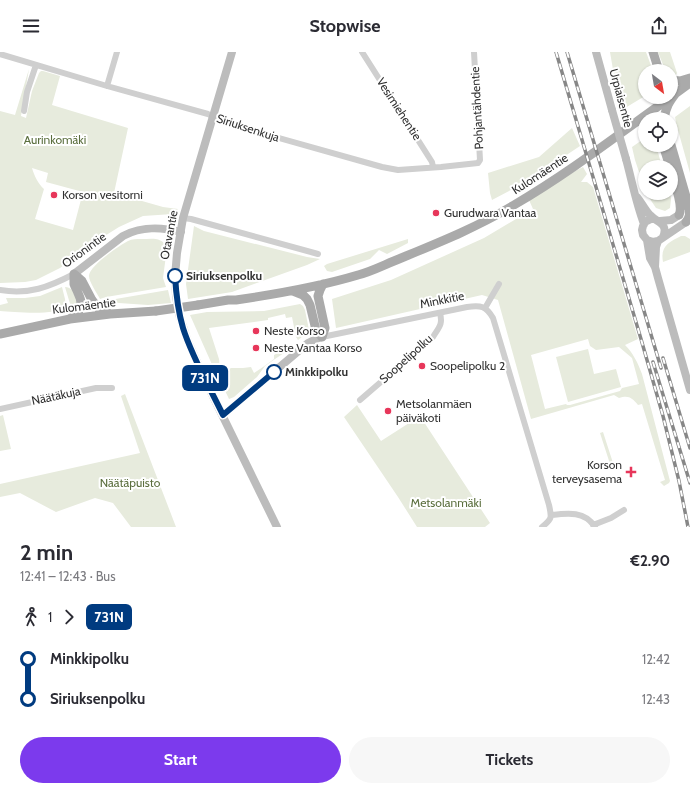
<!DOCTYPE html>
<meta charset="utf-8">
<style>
:root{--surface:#fff;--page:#f7f7f7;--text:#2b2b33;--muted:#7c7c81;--accent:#7c3aed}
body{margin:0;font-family:Cabin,sans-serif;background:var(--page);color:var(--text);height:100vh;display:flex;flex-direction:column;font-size:15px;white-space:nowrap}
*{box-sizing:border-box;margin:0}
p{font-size:13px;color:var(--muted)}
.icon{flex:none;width:22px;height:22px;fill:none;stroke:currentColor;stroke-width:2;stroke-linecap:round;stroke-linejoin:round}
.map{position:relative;height:475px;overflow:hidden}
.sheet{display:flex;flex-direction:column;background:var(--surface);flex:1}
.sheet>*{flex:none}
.badge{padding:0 8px;border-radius:6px;font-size:14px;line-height:26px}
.needle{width:26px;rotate:149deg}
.fabs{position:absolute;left:638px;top:12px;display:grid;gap:8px}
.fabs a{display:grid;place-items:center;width:40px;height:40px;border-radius:50%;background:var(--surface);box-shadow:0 1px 3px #0004;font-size:20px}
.map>.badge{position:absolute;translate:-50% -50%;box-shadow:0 0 0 2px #fff}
.legs{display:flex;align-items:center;gap:6px;height:44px;padding:0 20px;font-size:13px}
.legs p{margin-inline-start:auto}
.head{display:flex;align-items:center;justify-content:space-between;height:68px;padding:0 20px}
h1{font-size:22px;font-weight:800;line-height:30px}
.primary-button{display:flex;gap:8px;margin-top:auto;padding:8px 20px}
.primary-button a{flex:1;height:46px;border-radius:24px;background:var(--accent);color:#fff;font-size:16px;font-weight:800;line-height:46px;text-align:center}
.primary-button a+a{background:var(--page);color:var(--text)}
ul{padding:0 20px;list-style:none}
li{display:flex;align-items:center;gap:14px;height:40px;font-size:15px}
li i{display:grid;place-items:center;width:6px;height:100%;margin:0 5px;background:currentColor}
li i::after{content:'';width:10px;height:10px;margin:-5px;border:3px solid;border-radius:50%;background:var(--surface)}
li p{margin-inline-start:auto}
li:first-child i{background:linear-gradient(#0000 50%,currentColor 0)}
li:last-child i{background:linear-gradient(currentColor 50%,#0000 0)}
header{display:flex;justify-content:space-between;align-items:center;height:52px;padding:0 20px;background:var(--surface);font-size:18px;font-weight:800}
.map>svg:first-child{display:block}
.green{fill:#e7ebdd;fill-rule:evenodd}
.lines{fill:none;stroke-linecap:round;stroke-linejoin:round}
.street{stroke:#cfcfcf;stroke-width:6}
.secondary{stroke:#bcbcbc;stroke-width:8}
.primary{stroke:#aaa;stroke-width:9}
.rail-casing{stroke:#878787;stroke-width:3.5}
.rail{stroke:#fff;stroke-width:2;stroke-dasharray:6;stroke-linecap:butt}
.secondary-bridge{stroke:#bcbcbc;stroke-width:8}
.primary-bridge{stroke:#aaa;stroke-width:9}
.line-1-casing{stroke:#fff;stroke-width:9}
.line-1{stroke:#003b80;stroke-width:6}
.poi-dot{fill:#e7365a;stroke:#fff;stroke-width:1.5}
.stop-1-dot{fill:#fff;stroke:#003b80;stroke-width:2}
.labels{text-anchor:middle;stroke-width:4;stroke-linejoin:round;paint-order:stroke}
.street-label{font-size:12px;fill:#323232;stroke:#fff}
.park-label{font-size:12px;fill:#5b6f3e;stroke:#fff}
.poi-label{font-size:12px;fill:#323232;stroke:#fff;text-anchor:start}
.stop-label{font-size:12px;font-weight:bold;fill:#323232;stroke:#fff;text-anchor:start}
</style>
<header><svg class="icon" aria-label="menu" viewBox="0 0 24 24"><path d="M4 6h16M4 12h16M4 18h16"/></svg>Stopwise<svg class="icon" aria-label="share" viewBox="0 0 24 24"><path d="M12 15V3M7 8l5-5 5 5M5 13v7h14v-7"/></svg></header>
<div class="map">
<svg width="690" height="475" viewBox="0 0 690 475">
<rect width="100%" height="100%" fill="#fff"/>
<!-- green -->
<path class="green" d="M610 0H646L653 19H645V44L620 59Z
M658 0H670L677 21 676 23 671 21V19H667L664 15Z
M29 17 21 64 26 66 32 39 39 21 41 19H43L60 24 52 53 128 76 114 141 163 155 178 157 173 162 143 164 119 175 103 185 60 216 36 228 25 230 0 231V59L15 63ZM32 116 48 121 46 130 83 140 73 178 35 167 44 137C38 132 34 123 32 116Z
M690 54V121L676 71V70L675 65Z
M572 76 580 94 526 130 492 148 490 141 488 121 539 105Z
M645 86V93H656L662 115H645V138L635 108 632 95Z
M583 115 587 122 581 130H587L593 135 638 287 625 293C633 301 638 311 642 322L670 429 669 431 664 434 660 430 665 428 642 352 638 353C632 346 629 343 619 346L614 343 531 367 498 248 482 243 336 276 332 247 391 228 484 186 533 157 529 148 566 124ZM588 287 590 294 596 298 619 295 632 306 639 332 622 336 620 339 570 353H567L566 352 545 357 531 303Z
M646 141H670L671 147 670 156 665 159 656 156Z
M194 174 204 179 307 205 320 207 307 213 232 240 188 247 186 232Z
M681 184H685L690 187V200L663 210C660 194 669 190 681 184Z
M141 187C151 187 162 184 167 196L163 226 166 235 106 245 100 247C97 241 89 230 89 224 89 214 120 193 128 189 132 187 137 187 141 187Z
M408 187V191L387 202 379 198 370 207 332 220 327 219 324 214 327 212Z
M62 235 65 247 66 255C56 264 14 260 0 259V253L8 251 6 246H25L40 244Z
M65 235C76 236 76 246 78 255L72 256 71 255Z
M168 238 171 251 148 253 104 250V249Z
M300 252 303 254 305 258 309 278 307 281 298 288 296 285 292 265 286 266 285 262 268 266V268L209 276 219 307C220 313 219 314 214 317L190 263 207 260 264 259Z
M291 292 294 294 293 295 275 307 265 314 257 325 234 345 229 347 218 324 231 316H243L251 315 254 321 263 315 274 307V303L282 299Z
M588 297 594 322 616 317 621 335 568 350 556 305Z
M125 342 176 475H131L113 451 95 446 56 460 20 441 0 445V432L140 401 121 344Z
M357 353 381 389 420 364 490 471 485 475H417L398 445 344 365Z
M3 363 11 397 0 399V364Z
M603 380 614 414 611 415 600 381Z"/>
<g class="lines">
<!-- street -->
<path class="street" d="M362 0 432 110 433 115
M0 2 107 34 208 62 222 70 382 115 398 118 441 115 478 111 480 108 474 0
M107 34 117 0
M24 59 27 40 36 13
M183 166 191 167 318 202
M0 238C29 243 49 235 74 222
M485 256 499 232
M322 285 467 255C481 253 486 254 493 266L549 453C552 466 552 467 542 475
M360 348 433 285C439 275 443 273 440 261
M0 357 96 336H112
M552 463C568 461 585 459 595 475
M593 473 611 466 624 458"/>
<!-- secondary -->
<path class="secondary" d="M232 0 183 166 177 201 176 213 175 223 176 244 179 262 187 287 205 328 277 475
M596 0 612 58
M626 107C632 129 636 151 644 172
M637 145C642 151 645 158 650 163 657 171 669 171 663 185
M654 167H651L645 170 643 174 642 178 643 183 647 188 650 206 655 215 658 226 690 338
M660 169 671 168 679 163
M647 188 653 190 658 189 686 170
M655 215 656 195 658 189
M74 222 123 184C142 174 161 175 181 180
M223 363 308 291 316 287 322 285"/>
<!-- primary -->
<path class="primary" d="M653 0 659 19
M671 28 680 29 690 26
M672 44 690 31
M664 67C666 55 669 50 676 41
M663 93 670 115
M671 93 689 155C690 162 690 165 686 170
M671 119C674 130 684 154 679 163
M74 222 82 229 92 248 98 256 110 262
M293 239 303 243 307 247 310 253 316 278 322 285
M198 253 228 248H236C277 242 318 235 358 223 370 220 382 214 394 209 435 192 476 176 514 153 569 121 619 82 671 45
M71 266C81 259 84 253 78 241 77 238 75 235 74 232 74 229 74 225 74 222
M0 282 70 267 110 262 156 259
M322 285 325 276 318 244 320 238 323 232"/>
<defs>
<path id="rail" d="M556 0 641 287 663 364 679 429 688 475
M567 0 661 316
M663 306 690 396
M653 310 690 431"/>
</defs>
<!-- rail casing -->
<use href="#rail" class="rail-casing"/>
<!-- rail -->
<use href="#rail" class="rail"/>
<!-- secondary-bridge -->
<path class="secondary-bridge" d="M612 58 626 107"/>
<!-- primary-bridge -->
<path class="primary-bridge" d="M156 259 198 253"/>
</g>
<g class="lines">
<defs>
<path id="line-1" d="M175 224C176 241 178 259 183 276 192 305 210 336 223 363L274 320"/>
</defs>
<!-- line-1 casing -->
<use href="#line-1" class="line-1-casing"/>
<!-- line-1 -->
<use href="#line-1" class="line-1"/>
</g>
<!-- markers -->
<g class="poi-dot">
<circle cx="54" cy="143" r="4"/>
<circle cx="436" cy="161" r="4"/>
<circle cx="256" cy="279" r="4"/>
<circle cx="256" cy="296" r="4"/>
<circle cx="422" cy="314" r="4"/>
<circle cx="388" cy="359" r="4"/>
<path d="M629 414h4v4h4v4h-4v4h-4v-4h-4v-4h4z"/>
</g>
<g class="stop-1-dot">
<circle cx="175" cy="224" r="7"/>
<circle cx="274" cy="320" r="7"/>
</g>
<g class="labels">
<!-- street labels -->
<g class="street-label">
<text transform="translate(621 46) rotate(75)" y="4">Urpiaisentie</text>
<text transform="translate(477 56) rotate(-93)" y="4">Pohjantähdentie</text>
<text transform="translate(399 57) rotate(57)" y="4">Vesimiehentie</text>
<text transform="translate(248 76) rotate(18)" y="4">Siriuksenkuja</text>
<text transform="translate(540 122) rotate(-33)" y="4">Kulomäentie</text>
<text transform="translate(169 183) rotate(-79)" y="4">Otavantie</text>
<text transform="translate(84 198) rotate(-36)" y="4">Orionintie</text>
<text transform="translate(442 248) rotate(-11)" y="4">Minkkitie</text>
<text transform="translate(84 254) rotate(-7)" y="4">Kulomäentie</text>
<text transform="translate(406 307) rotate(-42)" y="4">Soopelipolku</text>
<text transform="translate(56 344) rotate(-12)" y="4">Näätäkuja</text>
</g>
<!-- park labels -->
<g class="park-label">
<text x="55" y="92">Aurinkomäki</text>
<text x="130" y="435">Näätäpuisto</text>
<text x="446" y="455">Metsolanmäki</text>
</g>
<!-- poi labels -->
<g class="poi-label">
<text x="62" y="147">Korson vesitorni</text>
<text x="444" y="165">Gurudwara Vantaa</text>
<text x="264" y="283">Neste Korso</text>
<text x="264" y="300">Neste Vantaa Korso</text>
<text x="430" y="318">Soopelipolku 2</text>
<text x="396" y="356">Metsolanmäen<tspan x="396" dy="14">päiväkoti</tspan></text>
<text x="622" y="417" text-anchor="end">Korson<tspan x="622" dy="14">terveysasema</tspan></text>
</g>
<!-- stop labels -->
<g class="stop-label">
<text x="186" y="228">Siriuksenpolku</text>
<text x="285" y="324">Minkkipolku</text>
</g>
</g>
</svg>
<div class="fabs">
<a><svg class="needle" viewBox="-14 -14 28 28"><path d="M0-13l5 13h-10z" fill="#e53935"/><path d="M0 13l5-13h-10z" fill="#7c7c81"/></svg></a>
<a><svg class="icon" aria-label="locate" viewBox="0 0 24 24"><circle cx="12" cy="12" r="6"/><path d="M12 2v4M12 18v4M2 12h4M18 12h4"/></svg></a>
<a><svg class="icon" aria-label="layers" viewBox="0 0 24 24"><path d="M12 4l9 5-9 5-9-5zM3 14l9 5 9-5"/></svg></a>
</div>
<b class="badge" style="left:205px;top:326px;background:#003b80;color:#fff">731N</b>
</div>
<section class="sheet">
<div class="head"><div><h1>2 min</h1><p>12:41 – 12:43 · Bus</p></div><b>€2.90</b></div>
<div class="legs"><svg class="icon" aria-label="walk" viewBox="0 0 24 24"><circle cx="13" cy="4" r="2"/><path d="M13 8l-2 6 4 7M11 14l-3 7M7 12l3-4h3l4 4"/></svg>1<svg class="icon" aria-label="forward" viewBox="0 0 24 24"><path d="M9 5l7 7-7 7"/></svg><b class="badge" style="background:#003b80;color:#fff">731N</b></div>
<ul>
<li><i style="color:#003b80"></i><b>Minkkipolku</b><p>12:42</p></li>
<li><i style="color:#003b80"></i><b>Siriuksenpolku</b><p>12:43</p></li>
</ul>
<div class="primary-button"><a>Start</a><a>Tickets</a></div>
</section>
